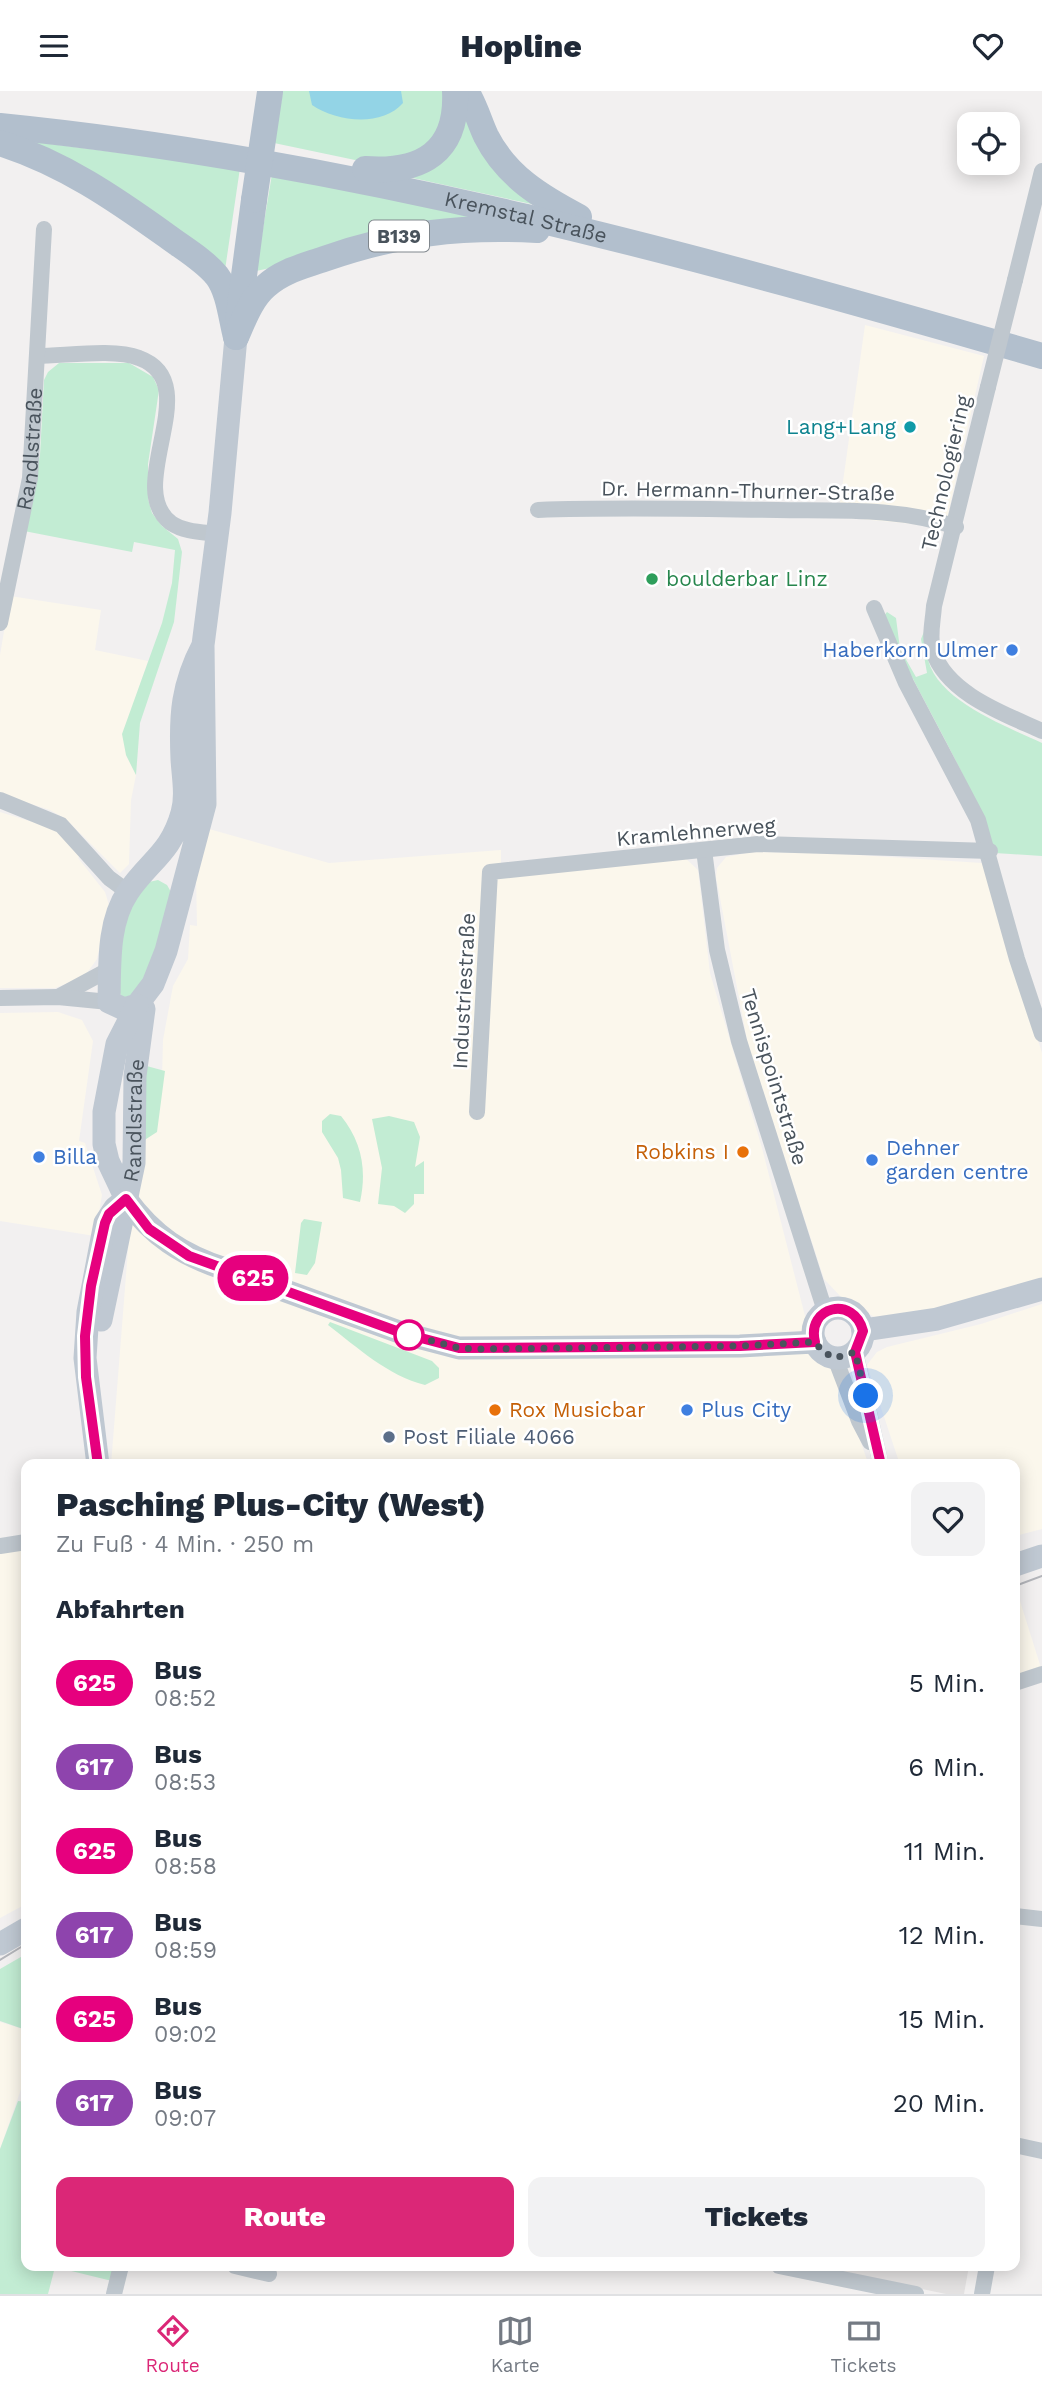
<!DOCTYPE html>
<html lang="de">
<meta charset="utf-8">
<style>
:root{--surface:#fff;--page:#f2f2f3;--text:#1f2937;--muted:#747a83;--line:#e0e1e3;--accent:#db2777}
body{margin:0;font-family:"Work Sans",sans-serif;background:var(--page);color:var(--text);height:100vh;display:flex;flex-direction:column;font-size:26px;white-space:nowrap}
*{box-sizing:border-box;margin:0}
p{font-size:23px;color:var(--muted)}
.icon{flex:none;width:38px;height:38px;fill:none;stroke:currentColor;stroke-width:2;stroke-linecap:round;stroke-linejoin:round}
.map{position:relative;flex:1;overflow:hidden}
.sheet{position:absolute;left:21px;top:1368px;width:999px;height:812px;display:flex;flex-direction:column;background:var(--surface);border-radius:14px;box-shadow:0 4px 18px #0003}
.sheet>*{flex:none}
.badge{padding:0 14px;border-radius:23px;font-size:24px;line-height:46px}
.tools{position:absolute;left:957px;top:21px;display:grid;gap:14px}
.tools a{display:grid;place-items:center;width:63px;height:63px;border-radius:14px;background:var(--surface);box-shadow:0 4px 18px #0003;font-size:35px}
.you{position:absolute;width:35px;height:35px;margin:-18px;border:5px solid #fff;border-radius:50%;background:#1a73e8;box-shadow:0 0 0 10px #1a73e833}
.map>.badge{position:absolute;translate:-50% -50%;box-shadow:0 0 0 4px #fff}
h2{padding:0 35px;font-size:26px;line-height:63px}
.round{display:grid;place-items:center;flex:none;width:74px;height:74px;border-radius:14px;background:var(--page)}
.overview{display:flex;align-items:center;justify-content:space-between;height:119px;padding:0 35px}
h1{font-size:33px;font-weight:800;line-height:52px}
.cta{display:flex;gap:14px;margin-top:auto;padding:14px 35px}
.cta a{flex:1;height:80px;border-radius:14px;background:var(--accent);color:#fff;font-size:28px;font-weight:800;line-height:80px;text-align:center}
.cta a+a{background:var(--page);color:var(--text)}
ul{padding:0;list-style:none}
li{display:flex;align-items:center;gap:21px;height:84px;padding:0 35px}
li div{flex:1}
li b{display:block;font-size:26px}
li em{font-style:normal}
li .badge{min-width:77px;font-weight:700;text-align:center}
header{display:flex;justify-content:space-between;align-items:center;height:91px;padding:0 35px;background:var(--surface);font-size:32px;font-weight:800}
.tab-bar{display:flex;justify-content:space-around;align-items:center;height:98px;border-top:2px solid var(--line);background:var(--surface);font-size:19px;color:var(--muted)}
.tab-bar a{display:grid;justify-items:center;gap:4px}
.tab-bar .on{color:var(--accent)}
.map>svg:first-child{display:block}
.commercial{fill:#fbf7ec}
.education{fill:#e3e1e1}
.green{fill:#c2ecd3}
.water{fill:#93d4e6}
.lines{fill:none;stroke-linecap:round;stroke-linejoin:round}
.street{stroke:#bfc7ce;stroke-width:16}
.secondary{stroke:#bfc8d2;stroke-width:23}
.primary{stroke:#b2bfcd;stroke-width:26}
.tram{stroke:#b3b5ba;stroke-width:2}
.street-bridge{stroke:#bfc7ce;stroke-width:16}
.secondary-bridge{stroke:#bfc8d2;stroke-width:23}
.primary-bridge{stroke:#b2bfcd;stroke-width:26}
.line-casing{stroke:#fff;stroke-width:16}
.line{stroke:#e6007e;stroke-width:10}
.walk{stroke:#49535c;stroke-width:7;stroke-dasharray:0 12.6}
.culture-dot{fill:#0f9aa8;stroke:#fff;stroke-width:2.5}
.leisure-dot{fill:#2e9e5b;stroke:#fff;stroke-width:2.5}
.shop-dot{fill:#3f7fe0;stroke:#fff;stroke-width:2.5}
.food-dot{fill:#e8710a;stroke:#fff;stroke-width:2.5}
.stop-dot{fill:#fff;stroke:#e6007e;stroke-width:3.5}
.service-dot{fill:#5c6f8a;stroke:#fff;stroke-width:2.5}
.labels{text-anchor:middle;stroke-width:5;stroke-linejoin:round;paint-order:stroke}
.shield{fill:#fff;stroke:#80878d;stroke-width:2}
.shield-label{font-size:19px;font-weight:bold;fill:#49535c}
.street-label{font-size:21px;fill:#49535c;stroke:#fff}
.culture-label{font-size:21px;fill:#0d838f;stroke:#fff;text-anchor:end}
.leisure-label{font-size:21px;fill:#27864d;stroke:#fff;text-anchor:start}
.shop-label{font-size:21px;fill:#366cbe;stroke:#fff;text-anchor:start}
.food-label{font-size:21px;fill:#c56008;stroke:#fff;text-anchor:end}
.service-label{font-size:21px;fill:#4e5e75;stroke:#fff;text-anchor:start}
</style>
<header><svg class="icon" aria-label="menu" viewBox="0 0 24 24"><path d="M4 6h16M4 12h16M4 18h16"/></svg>Hopline<svg class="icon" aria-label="heart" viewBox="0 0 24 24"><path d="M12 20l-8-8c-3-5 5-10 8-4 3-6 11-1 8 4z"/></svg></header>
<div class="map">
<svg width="1042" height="2203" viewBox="0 0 1042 2203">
<rect width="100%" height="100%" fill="#f2f0f0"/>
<!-- commercial -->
<path class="commercial" d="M865 234 984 265 945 436 838 426Z
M10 505 101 519 95 559 148 570 139 596 126 664 136 684 131 709 129 773 120 782 66 728 50 719 0 703V564Z
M0 721 55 738 81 763 78 767 105 801 109 814 97 868 84 886 55 897H0Z
M195 734 329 772 501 759V785L683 765 698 779 710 882 762 1057 815 1264 834 1274 867 1369 853 1374H111L142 982 162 987 163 949 173 895 188 868 190 834 197 835Z
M752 761 827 762 982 772 1042 962V1190L951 1216 878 1228 843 1208 824 1188 748 954 716 786 717 777 726 766Z
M58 921 82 929 93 950 79 1050 85 1052 102 1104 95 1145 0 1130V922Z
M1042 1213V1438L1015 1445V1374H900L867 1274 877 1261 887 1256 981 1233Z
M26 1457V1813L0 1827V1461Z
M1020 1510 1041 1577 1015 1586V1511Z
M0 1931 26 1939V1984L0 2058Z"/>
<!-- education -->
<path class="education" d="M811 2175H969L964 2203H946Z"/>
<!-- green -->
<path class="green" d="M283 0H446L447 12 432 52 396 71 355 69 274 52Z
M464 18 536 114 408 86Z
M3 47 240 77 225 179Z
M272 83 494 130 256 180Z
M59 272H129L153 286 159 299 148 373V408L152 422 162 435 178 448 182 461 174 531 140 632 136 684 126 664 122 643 162 532 172 492 175 459 134 451 132 461 24 440 40 364 44 289 48 281Z
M887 521 896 527 900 558 916 586 927 582 921 548 928 531C927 541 925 553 927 563 932 608 1006 635 1042 652V765L995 762C968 679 918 606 883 526Z
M158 789 167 794 171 801 157 861 137 903 122 907C113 889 121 831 132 813 136 805 143 798 149 791Z
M143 974 165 980 157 1041 143 1050Z
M330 1023 341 1025C362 1051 367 1079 360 1111L343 1107 341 1079 338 1067 322 1041V1030Z
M389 1025 414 1031 420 1046 415 1076 424 1070V1103H414V1113L405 1122 394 1115 378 1113 382 1077 372 1028Z
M304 1128 322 1131 315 1172 307 1184 295 1182 301 1132Z
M330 1231 432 1270 439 1277V1287L425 1294C388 1285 357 1256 328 1234Z
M26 1863V1939L0 1930V1878Z
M18 2010 26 2011V2175H115L112 2190 55 2176 48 2203H0V2058Z"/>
<!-- water -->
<path class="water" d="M309 0H401L403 12C382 36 337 31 312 14Z"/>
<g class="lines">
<!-- street -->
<g class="street">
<path d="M1015 189 1042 80"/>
<path d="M37 265C65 265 114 257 139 267 208 292 122 395 171 432 184 441 202 441 218 443"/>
<path d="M988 296 934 515C933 530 929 545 933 560 947 603 1005 623 1042 640"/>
<path d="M538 419C617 416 697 418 777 419 836 420 900 416 956 436"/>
<path d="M874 517 906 592 978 729 1017 868 1042 943"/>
<path id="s1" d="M0 532 30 387 44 138"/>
<path d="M0 709 61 734 109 787 128 801"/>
<path d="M704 759 717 859 739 950 825 1220"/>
<path d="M58 906 110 878"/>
<path d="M0 907 58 906 109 911"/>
<path d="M477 1021 490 781 758 753 990 760"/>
<path d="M855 1260 881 1374"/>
<path d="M835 1267 859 1330 870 1351"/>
<path d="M0 1455 26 1451"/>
<path d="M1015 1592 1042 1583"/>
<path d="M1015 1825 1042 1828"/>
<path d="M1015 2054 1042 2060"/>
<path d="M235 2175 269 2183"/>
<path d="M779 2175 916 2203"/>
<path d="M114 2203 121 2175"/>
<path d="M982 2203 987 2175"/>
</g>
<!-- secondary -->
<g class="secondary">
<path d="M203 554C182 594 180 624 182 668 183 686 187 705 182 722 171 762 149 770 128 801 107 832 110 875 109 911L124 918 137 914 153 893 166 860 205 713 203 554 220 422 236 246"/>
<path d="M225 1178 402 1242 459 1257 740 1255 815 1251"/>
<circle cx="838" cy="1242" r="25"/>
<path id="s2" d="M101 1229 134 1072 135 985 144 918"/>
<path d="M863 1239 937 1228 1042 1198"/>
<path d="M98 1374 85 1267 88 1221 105 1132 115 1117 126 1108 108 1070 104 1053V1021L117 953 137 914"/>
<path d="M1015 1474 1042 1465"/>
<path d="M0 1853 26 1838"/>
</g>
<!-- primary -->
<g class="primary">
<path d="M466 0C475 14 479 30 486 45 506 85 541 106 579 126"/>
<path id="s3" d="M0 35C359 71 697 165 1042 265"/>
<path d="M0 52C63 72 114 107 167 145 183 157 204 169 217 185 229 201 231 227 236 246"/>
<path d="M365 78C422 82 458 61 455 0"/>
<path d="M238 230 254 109"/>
<path d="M236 246C244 228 251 208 266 195 282 180 304 175 324 168 399 142 459 135 537 139"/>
</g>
<!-- tram -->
<path class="tram" d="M1015 1495 1042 1485
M0 1869 26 1853"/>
<!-- street-bridge -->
<path class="street-bridge" d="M988 296 1015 189"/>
<!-- secondary-bridge -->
<path class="secondary-bridge" d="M126 1108C153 1145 182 1164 225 1178"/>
<!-- primary-bridge -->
<path class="primary-bridge" d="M254 109 270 1"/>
</g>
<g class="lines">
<defs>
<path id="line" d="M98 1374 86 1286 85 1245 91 1195 105 1132 109 1123 126 1108 149 1138 189 1165 402 1242 459 1257 740 1255 815 1251C806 1215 854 1204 863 1240L855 1261 881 1374"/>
</defs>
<!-- line casing -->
<use href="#line" class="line-casing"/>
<!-- line -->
<use href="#line" class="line"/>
<!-- walk -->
<path class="walk" d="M409 1244 402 1242 459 1257 479 1258 740 1255 815 1251 823 1261 835 1267 855 1261 866 1305"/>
</g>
<!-- markers -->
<circle class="culture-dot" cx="910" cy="336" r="7"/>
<circle class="leisure-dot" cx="652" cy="488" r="7"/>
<g class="shop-dot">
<circle cx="1012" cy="559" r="7"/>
<circle cx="39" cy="1066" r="7"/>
<circle cx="872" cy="1069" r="7"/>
<circle cx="687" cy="1319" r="7"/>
</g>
<g class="food-dot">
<circle cx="743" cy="1061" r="7"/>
<circle cx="495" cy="1319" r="7"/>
</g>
<circle class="stop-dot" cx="409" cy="1244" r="14"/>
<circle class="service-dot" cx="389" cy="1346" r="7"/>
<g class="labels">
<!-- shield labels -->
<rect class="shield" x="369" y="129.5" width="60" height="31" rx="5"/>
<g class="shield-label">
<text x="399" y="152">B139</text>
</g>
<!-- street labels -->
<g class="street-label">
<text dy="7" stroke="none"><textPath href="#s3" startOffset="534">Kremstal Straße</textPath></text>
<text dy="7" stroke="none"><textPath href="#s1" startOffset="177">Randlstraße</textPath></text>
<text transform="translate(946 382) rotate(-77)" y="7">Technologiering</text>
<text transform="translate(748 400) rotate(1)" y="7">Dr. Hermann-Thurner-Straße</text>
<text transform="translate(696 741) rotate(-5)" y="7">Kramlehnerweg</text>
<text transform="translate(464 900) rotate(-87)" y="7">Industriestraße</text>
<text transform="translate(774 986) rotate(73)" y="7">Tennispointstraße</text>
<text dy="7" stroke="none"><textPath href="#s2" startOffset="203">Randlstraße</textPath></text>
</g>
<!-- culture labels -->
<g class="culture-label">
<text x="896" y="343">Lang+Lang</text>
</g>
<!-- leisure labels -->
<g class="leisure-label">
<text x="666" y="495">boulderbar Linz</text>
</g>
<!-- shop labels -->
<g class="shop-label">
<text x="998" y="566" text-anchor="end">Haberkorn Ulmer</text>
<text x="886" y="1064">Dehner<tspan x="886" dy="24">garden centre</tspan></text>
<text x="53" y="1073">Billa</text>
<text x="701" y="1326">Plus City</text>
</g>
<!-- food labels -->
<g class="food-label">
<text x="729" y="1068">Robkins I</text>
<text x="509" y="1326" text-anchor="start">Rox Musicbar</text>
</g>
<!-- service labels -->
<g class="service-label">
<text x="403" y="1353">Post Filiale 4066</text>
</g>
</g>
</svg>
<div class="tools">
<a><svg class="icon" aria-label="locate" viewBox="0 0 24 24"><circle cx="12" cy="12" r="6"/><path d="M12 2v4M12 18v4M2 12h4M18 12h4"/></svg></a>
</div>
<div class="you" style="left:866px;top:1305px"></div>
<b class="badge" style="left:253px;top:1187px;background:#e6007e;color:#fff">625</b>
<section class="sheet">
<div class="overview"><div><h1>Pasching Plus-City (West)</h1><p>Zu Fuß · 4 Min. · 250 m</p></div><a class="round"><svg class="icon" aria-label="heart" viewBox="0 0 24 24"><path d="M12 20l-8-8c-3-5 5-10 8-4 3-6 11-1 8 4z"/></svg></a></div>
<h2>Abfahrten</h2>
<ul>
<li><span class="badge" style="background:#e6007e;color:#fff">625</span><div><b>Bus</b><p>08:52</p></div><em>5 Min.</em></li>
<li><span class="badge" style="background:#8e44ad;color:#fff">617</span><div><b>Bus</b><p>08:53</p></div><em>6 Min.</em></li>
<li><span class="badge" style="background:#e6007e;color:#fff">625</span><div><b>Bus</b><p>08:58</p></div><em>11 Min.</em></li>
<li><span class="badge" style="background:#8e44ad;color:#fff">617</span><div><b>Bus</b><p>08:59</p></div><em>12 Min.</em></li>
<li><span class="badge" style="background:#e6007e;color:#fff">625</span><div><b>Bus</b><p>09:02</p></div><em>15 Min.</em></li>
<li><span class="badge" style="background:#8e44ad;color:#fff">617</span><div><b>Bus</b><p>09:07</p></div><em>20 Min.</em></li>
</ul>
<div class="cta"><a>Route</a><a>Tickets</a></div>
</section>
</div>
<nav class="tab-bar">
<a class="on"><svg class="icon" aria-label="directions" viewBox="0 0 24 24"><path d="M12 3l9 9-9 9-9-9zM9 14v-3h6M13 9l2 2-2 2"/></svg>Route</a>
<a><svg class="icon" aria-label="map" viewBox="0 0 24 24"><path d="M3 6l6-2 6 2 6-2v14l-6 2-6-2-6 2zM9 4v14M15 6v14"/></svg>Karte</a>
<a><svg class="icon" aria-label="tickets" viewBox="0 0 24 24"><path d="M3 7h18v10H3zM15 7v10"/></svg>Tickets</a>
</nav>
